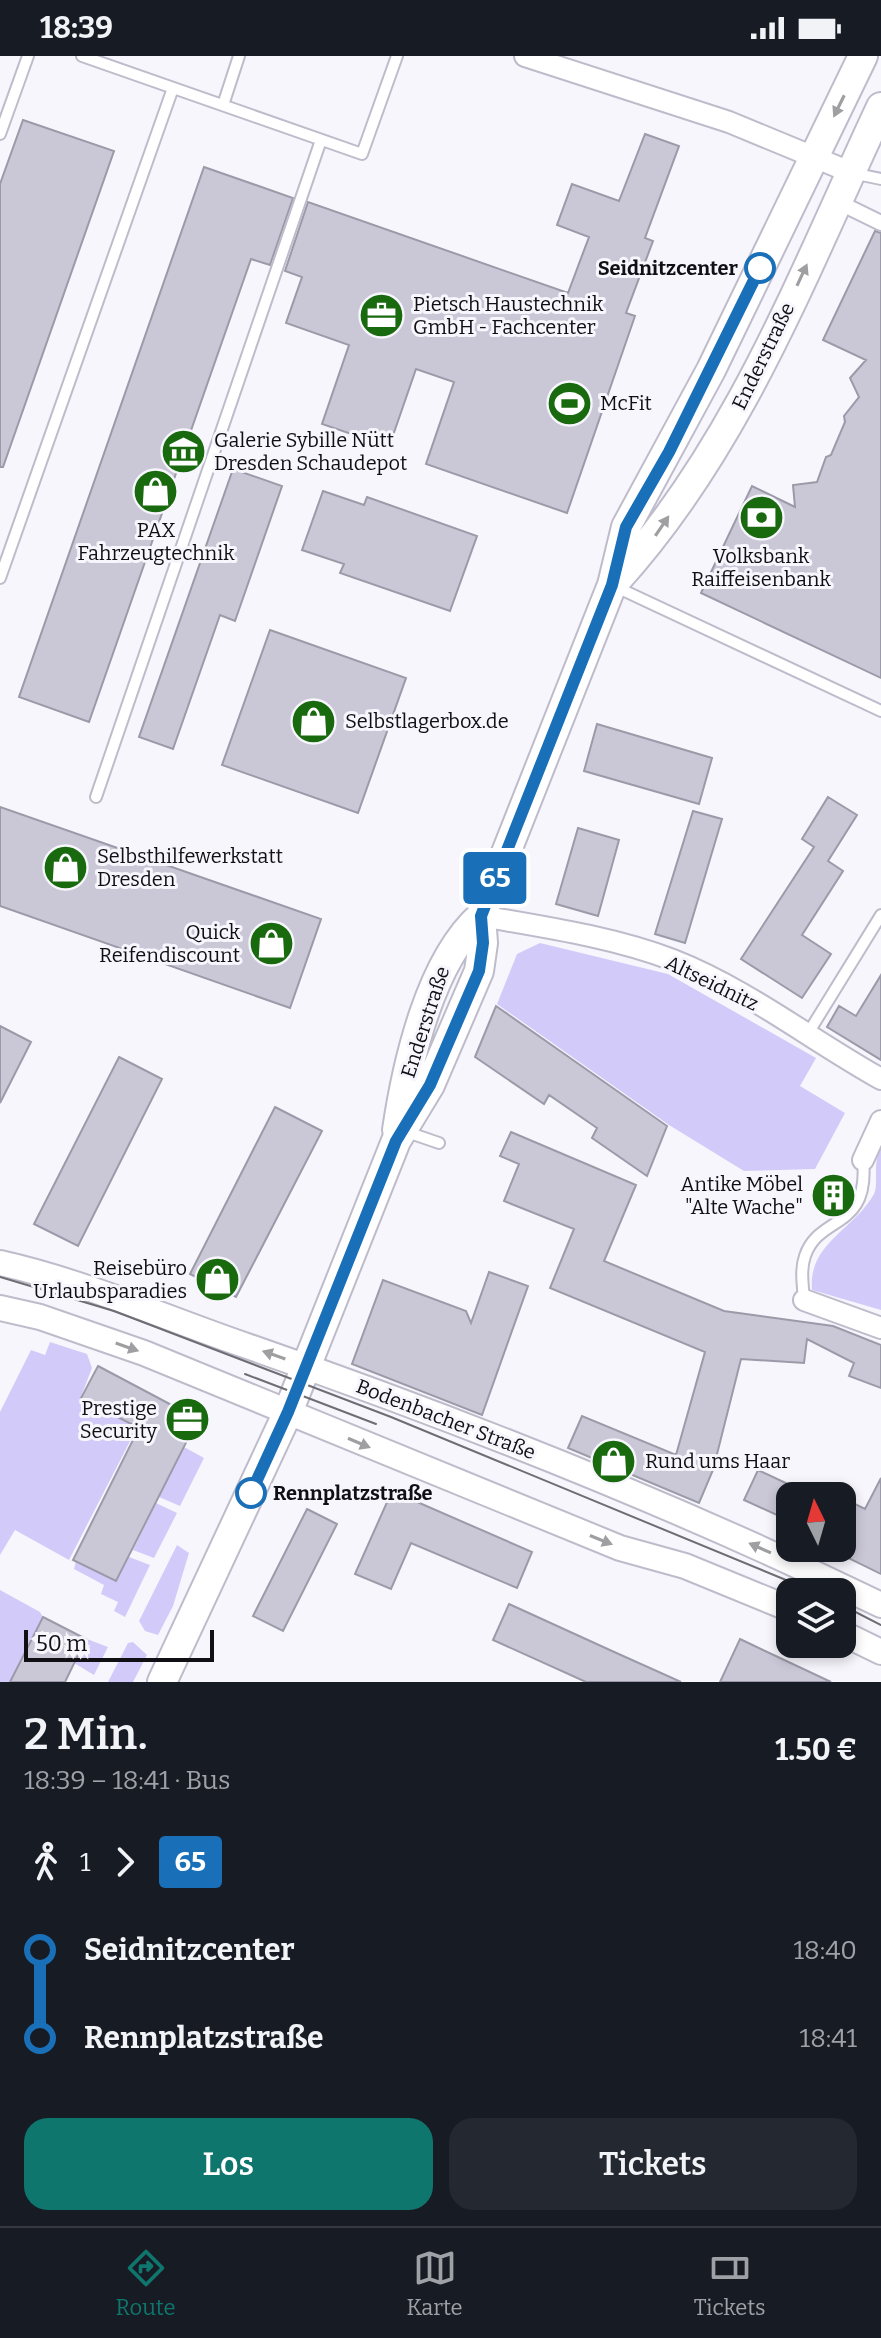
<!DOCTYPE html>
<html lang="de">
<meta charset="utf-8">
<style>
:root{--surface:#171b24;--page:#242831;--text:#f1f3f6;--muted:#9ea1a6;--line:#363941;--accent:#0f766e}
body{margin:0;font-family:Bitter,serif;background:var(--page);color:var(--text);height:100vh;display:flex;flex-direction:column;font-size:30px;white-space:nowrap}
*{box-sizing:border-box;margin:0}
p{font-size:26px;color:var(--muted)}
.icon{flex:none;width:44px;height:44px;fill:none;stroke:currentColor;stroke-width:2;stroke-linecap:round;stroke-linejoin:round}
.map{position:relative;height:1626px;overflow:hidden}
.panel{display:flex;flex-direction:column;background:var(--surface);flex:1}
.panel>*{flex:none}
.badge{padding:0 16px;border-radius:6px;font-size:28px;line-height:52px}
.needle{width:52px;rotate:355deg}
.tools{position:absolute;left:776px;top:1426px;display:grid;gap:16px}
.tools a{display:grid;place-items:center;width:80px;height:80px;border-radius:16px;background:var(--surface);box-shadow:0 4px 12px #0003;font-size:40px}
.scale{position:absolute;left:24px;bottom:20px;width:190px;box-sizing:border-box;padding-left:8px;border:4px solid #100f14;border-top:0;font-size:22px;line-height:28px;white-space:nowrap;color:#100f14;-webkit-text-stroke:6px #f7f6fd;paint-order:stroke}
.map>.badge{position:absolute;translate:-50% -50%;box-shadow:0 0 0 4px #fff}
.legs{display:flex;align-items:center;gap:12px;height:88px;padding:0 24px;font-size:26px}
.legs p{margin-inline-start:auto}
.summary{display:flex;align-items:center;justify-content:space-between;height:136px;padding:0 24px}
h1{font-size:44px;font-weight:600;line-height:60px}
.action{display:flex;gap:16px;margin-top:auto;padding:16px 24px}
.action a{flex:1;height:92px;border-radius:24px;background:var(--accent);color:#fff;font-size:32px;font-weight:600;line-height:92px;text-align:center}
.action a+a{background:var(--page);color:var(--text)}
ul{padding:0 24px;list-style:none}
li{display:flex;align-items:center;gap:28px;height:88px;font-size:30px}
li i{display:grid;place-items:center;width:12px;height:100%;margin:0 10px;background:currentColor}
li i::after{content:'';width:20px;height:20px;margin:-10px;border:6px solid;border-radius:50%;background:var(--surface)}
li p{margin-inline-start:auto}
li:first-child i{background:linear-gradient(#0000 50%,currentColor 0)}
li:last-child i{background:linear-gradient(currentColor 50%,#0000 0)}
.status{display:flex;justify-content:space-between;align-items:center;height:56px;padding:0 40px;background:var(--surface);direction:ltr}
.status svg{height:22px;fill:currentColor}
.tab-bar{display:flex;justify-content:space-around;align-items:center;height:112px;border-top:2px solid var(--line);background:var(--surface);font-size:22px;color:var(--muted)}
.tab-bar a{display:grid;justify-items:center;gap:4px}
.tab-bar .active{color:var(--accent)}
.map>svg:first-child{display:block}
.green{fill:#d2cbfa}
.building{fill:#cac8d7;stroke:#9b9aa8;stroke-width:2}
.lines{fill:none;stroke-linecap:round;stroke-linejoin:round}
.service-casing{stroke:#bebccb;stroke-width:14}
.pedestrian-casing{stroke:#bebccb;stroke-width:18}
.minor-casing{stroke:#bebccb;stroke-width:24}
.tertiary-casing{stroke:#bebccb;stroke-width:28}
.secondary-casing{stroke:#bebccb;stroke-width:32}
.service{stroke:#fff;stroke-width:10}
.pedestrian{stroke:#fff;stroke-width:14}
.minor{stroke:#fff;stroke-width:20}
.tertiary{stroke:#fff;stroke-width:24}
.secondary{stroke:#fff;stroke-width:28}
.tram{stroke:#6e6d73;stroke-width:2}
.oneway{fill:#9f9fa1}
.line-1-casing{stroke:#fff;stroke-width:18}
.line-1{stroke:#1a70b8;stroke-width:12}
.stop-1-dot{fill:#fff;stroke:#1a70b8;stroke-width:4}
.labels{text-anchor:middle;stroke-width:6;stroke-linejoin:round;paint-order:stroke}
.stop-label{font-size:20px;font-weight:bold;fill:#100f14;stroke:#f7f6fd;text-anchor:end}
.poi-label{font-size:20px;fill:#100f14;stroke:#f7f6fd;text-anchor:start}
.street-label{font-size:20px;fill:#100f14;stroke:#f7f6fd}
</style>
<div class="status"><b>18:39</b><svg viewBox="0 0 49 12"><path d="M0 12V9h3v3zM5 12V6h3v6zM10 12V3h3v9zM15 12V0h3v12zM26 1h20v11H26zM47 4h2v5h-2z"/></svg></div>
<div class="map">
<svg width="881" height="1626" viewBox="0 0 881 1626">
<rect width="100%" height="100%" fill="#f7f6fd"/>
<!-- green -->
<path class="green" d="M540 887 668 918 816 1002 800 1030 845 1057 815 1113 744 1115 669 1069 497 948 517 898Z
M881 1090V1254L812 1234C808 1187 853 1175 874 1138 879 1128 872 1108 881 1090Z
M50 1286 87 1298 92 1312 80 1343 114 1360 122 1346 144 1358 69 1504 15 1474 0 1499V1356L31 1294 45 1299Z
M184 1391 204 1402 180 1450 159 1441Z
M156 1447 177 1457 154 1502 133 1494Z
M177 1489 189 1497 173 1550 158 1579 145 1575 139 1565Z
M129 1501 150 1509 125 1561 114 1555 118 1546 101 1538 104 1529 74 1513 76 1505 116 1525Z
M0 1534 40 1556 43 1561 10 1626H0Z
M87 1583 108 1591 94 1619 74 1607Z
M133 1586 147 1599 133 1626H108L128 1587Z"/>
<!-- building -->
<path class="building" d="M23 64 114 95 3 411H0V128Z
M645 78 679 90 645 182 653 185 626 257 635 260 567 457 426 408 454 326 416 313 389 391 322 368 349 289 286 267 302 221 285 215 308 146 568 237 589 181 557 169 572 128 619 145Z
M204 111 293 142 270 209 251 203 89 666 19 641Z
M875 175 881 177V622L701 537 752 430 795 451 793 429 817 426 826 401 831 399 845 366 844 360 859 341 850 322 866 304 823 284Z
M233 413 282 430 235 565 220 559 173 693 139 681Z
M323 435 364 449 367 441 477 480 450 555 340 517 344 508 302 494Z
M270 574 406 622 358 757 222 709Z
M597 668 712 702 699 748 584 715Z
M828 741 857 759 828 805 843 815 802 879 831 898 802 942 741 903 814 791 802 783Z
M0 751 321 863 290 952 0 850Z
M693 755 722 763 685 887 655 878Z
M578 772 619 784 598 860 556 848Z
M881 919V1004L827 971 839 950 856 960Z
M496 950 667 1070 647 1120 592 1082 597 1072 549 1039 544 1048 475 1001Z
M0 970 31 986 0 1047Z
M119 1001 162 1023 78 1190 34 1168Z
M275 1051 322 1075 236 1241 190 1218Z
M511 1076 636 1129 604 1205 724 1255 833 1270 881 1289V1332L849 1320 854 1307 807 1283 804 1307 741 1303 713 1414 699 1447 568 1392 582 1360 676 1399 705 1296 550 1232 574 1173 504 1145 519 1108 500 1100Z
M824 1127 850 1139 835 1158 814 1146Z
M489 1216 528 1230 482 1359 352 1308 383 1224 466 1255 471 1267Z
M98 1310 198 1363 116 1525 73 1504 139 1372 81 1342Z
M758 1414 790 1429V1465L744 1444Z
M881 1422V1518L828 1492H849L842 1489V1463L851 1446 865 1453Z
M392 1435 532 1496 517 1532 411 1487 391 1533 355 1518Z
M307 1453 337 1468 283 1575 253 1560Z
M509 1548 612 1595 681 1626H586L493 1584Z
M43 1561 86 1583 65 1626H10Z
M740 1583 763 1594 831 1626H720Z"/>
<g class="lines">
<defs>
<path id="service" d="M82 0 362 98 397 0
M223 49 239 0
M0 78 28 0
M852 117 881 123
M0 522 173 32
M614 530 881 655
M96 741 321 84
M807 979 881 859
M404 1075 439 1087
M804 1244C803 1229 800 1214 805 1200 819 1158 870 1175 863 1104"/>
<path id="pedestrian" d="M836 145 881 167"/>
<path id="minor" d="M525 0 729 66 850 116
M481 860C544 871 613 881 673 904 747 933 811 984 881 1023
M863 1104 881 1065
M804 1244 881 1272"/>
<path id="tertiary" d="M0 1207C85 1226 165 1262 247 1290 463 1365 675 1449 881 1549
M0 1252 40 1261 144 1297 620 1492 685 1510 790 1553
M842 1577 881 1596"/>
<path id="secondary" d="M615 526C739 390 804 215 881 51
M397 1074C407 1007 430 905 481 860
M162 1626 288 1356 396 1085 430 1029 479 915 483 887 481 860 612 529 626 471 711 314 863 0"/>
</defs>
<!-- service casing -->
<use href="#service" class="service-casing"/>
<!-- pedestrian casing -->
<use href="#pedestrian" class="pedestrian-casing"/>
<!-- minor casing -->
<use href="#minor" class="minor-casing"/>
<!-- tertiary casing -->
<use href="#tertiary" class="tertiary-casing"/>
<!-- secondary casing -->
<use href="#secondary" class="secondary-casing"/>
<!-- service -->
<use href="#service" class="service"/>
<!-- pedestrian -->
<use href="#pedestrian" class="pedestrian"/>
<!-- minor -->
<use href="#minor" class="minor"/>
<!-- tertiary -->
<use href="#tertiary" class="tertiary"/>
<!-- secondary -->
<use href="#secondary" class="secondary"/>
<!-- tram -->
<path class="tram" d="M0 1221 114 1255 391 1361 815 1536
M245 1318 376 1368
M842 1549 881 1569"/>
</g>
<!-- one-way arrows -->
<defs><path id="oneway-solid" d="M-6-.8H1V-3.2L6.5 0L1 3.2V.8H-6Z" transform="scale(2)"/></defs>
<g class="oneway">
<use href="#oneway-solid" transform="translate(839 50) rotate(116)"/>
<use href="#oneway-solid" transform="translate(802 219) rotate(-65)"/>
<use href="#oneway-solid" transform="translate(662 470) rotate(-56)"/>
<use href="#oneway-solid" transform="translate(127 1291) rotate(19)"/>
<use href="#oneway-solid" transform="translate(274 1299) rotate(-161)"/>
<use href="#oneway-solid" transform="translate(359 1387) rotate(23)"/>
<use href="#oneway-solid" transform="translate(601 1484) rotate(22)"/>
<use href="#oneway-solid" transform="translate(760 1492) rotate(-156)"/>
</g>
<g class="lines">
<defs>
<path id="line-1" d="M251 1437 288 1356 396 1085 430 1029 479 915 483 887 481 860 612 529 626 471 669 396 760 212"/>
</defs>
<!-- line-1 casing -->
<use href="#line-1" class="line-1-casing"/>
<!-- line-1 -->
<use href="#line-1" class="line-1"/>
</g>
<!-- icons -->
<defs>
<symbol id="office-disc" viewBox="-11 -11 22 22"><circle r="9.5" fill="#196a0e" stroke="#f7f6fd"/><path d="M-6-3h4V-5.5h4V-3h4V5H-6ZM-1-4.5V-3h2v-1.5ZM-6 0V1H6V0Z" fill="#fff"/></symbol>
<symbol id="stadium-disc" viewBox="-11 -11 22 22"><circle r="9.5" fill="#196a0e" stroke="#f7f6fd"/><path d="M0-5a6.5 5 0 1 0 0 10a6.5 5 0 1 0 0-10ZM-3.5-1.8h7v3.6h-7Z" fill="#fff"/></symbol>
<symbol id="museum-disc" viewBox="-11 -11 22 22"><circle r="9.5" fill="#196a0e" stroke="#f7f6fd"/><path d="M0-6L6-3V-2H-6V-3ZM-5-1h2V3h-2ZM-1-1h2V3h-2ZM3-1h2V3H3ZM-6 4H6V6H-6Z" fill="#fff"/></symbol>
<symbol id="shop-disc" viewBox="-11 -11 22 22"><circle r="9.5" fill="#196a0e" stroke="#f7f6fd"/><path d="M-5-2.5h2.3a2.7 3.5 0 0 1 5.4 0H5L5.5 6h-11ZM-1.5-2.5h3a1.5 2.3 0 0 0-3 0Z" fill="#fff"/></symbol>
<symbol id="bank-disc" viewBox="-11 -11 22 22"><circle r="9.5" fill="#196a0e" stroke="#f7f6fd"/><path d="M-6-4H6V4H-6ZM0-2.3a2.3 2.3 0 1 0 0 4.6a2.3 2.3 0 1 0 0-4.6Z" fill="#fff"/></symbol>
<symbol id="building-disc" viewBox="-11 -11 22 22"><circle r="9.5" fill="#196a0e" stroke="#f7f6fd"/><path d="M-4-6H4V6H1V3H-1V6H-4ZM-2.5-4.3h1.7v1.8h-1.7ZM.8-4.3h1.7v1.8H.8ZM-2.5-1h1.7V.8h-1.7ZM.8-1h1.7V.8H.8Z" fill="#fff"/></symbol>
</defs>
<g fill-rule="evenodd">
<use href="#office-disc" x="356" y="234" width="51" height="51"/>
<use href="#stadium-disc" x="544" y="322" width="51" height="51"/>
<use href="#museum-disc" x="158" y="370" width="51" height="51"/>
<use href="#shop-disc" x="130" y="410" width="51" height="51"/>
<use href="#bank-disc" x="736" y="436" width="51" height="51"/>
<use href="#shop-disc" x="288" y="640" width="51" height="51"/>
<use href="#shop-disc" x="40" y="786" width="51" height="51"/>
<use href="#shop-disc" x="246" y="862" width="51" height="51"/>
<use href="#building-disc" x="808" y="1114" width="51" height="51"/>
<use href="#shop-disc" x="192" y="1198" width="51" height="51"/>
<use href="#office-disc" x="162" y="1338" width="51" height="51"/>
<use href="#shop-disc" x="588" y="1380" width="51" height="51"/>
</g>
<!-- markers -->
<g class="stop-1-dot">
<circle cx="760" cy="212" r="14"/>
<circle cx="251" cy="1437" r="14"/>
</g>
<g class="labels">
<!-- stop labels -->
<g class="stop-label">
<text x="738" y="219">Seidnitzcenter</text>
<text x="273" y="1444" text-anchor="start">Rennplatzstraße</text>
</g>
<!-- poi labels -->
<g class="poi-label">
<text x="413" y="255">Pietsch Haustechnik<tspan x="413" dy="23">GmbH - Fachcenter</tspan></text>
<text x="600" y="354">McFit</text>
<text x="214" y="391">Galerie Sybille Nütt<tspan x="214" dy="23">Dresden Schaudepot</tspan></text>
<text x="156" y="481" text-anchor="middle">PAX<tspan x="156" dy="23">Fahrzeugtechnik</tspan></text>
<text x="761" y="507" text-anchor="middle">Volksbank<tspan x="761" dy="23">Raiffeisenbank</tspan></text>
<text x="345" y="672">Selbstlagerbox.de</text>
<text x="97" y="807">Selbsthilfewerkstatt<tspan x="97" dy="23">Dresden</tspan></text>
<text x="240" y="883" text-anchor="end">Quick<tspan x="240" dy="23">Reifendiscount</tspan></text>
<text x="803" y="1135" text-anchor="end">Antike Möbel<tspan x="803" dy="23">"Alte Wache"</tspan></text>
<text x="187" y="1219" text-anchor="end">Reisebüro<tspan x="187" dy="23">Urlaubsparadies</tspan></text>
<text x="157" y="1359" text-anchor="end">Prestige<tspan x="157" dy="23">Security</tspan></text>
<text x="645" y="1412">Rund ums Haar</text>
</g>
<!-- street labels -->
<g class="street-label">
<text transform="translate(763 300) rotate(-64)" y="7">Enderstraße</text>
<text transform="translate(712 927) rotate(26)" y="7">Altseidnitz</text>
<text transform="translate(425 966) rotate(-72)" y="7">Enderstraße</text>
<text transform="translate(446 1363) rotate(21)" y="7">Bodenbacher Straße</text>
</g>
</g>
</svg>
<div class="tools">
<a><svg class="needle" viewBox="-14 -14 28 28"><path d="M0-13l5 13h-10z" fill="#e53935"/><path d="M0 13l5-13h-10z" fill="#9ea1a6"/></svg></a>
<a><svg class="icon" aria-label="layers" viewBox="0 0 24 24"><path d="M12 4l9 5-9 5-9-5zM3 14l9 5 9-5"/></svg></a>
</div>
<div class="scale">50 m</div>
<b class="badge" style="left:495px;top:822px;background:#1a70b8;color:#fff">65</b>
</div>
<section class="panel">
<div class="summary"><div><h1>2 Min.</h1><p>18:39 – 18:41 · Bus</p></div><b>1.50 €</b></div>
<div class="legs"><svg class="icon" aria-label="walk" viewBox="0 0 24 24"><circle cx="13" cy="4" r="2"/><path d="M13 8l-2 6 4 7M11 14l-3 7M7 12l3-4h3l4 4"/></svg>1<svg class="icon" aria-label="forward" viewBox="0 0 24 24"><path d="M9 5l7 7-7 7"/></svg><b class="badge" style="background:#1a70b8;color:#fff">65</b></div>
<ul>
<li><i style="color:#1a70b8"></i><b>Seidnitzcenter</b><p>18:40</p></li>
<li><i style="color:#1a70b8"></i><b>Rennplatzstraße</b><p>18:41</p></li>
</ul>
<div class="action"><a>Los</a><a>Tickets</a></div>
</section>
<nav class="tab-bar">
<a class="active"><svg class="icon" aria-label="directions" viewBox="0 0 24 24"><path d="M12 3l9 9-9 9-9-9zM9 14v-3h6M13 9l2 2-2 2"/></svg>Route</a>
<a><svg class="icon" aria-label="map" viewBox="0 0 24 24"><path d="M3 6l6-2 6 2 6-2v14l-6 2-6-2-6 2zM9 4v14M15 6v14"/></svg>Karte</a>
<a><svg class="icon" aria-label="tickets" viewBox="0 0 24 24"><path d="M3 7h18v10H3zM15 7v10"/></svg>Tickets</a>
</nav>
